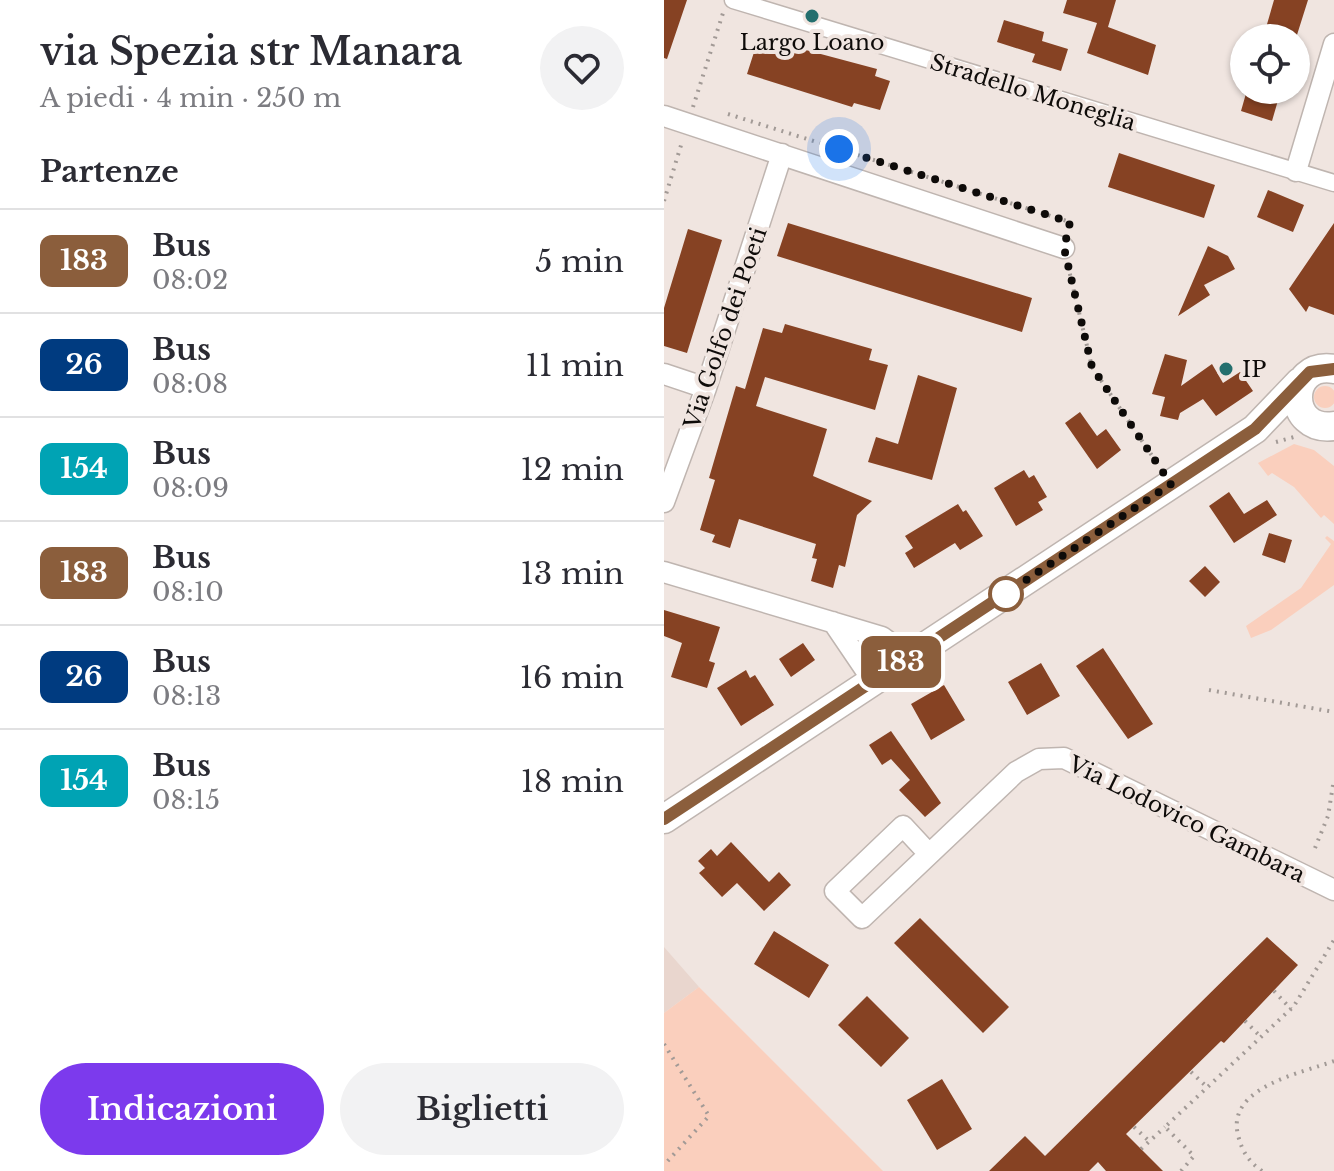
<!DOCTYPE html>
<html lang="it">
<meta charset="utf-8">
<style>
:root{--surface:#fff;--page:#f2f2f3;--text:#2b2b33;--muted:#7c7c81;--line:#e1e1e2;--accent:#7c3aed}
body{margin:0;font-family:"Libre Baskerville",serif;background:var(--page);color:var(--text);height:100vh;display:flex;flex-direction:column;font-size:30px;white-space:nowrap}
*{box-sizing:border-box;margin:0}
p{font-size:26px;color:var(--muted)}
.icon{flex:none;width:44px;height:44px;fill:none;stroke:currentColor;stroke-width:2;stroke-linecap:round;stroke-linejoin:round}
.map{position:relative;flex:1;overflow:hidden}
.side{display:flex;flex-direction:column;background:var(--surface);width:664px}
.side>*{flex:none}
.badge{padding:0 16px;border-radius:12px;font-size:28px;line-height:52px}
.controls{position:absolute;left:566px;top:24px;display:grid;gap:16px}
.controls a{display:grid;place-items:center;width:80px;height:80px;border-radius:50%;background:var(--surface);box-shadow:0 2px 6px #0004;font-size:40px}
.you{position:absolute;width:40px;height:40px;margin:-20px;border:6px solid #fff;border-radius:50%;background:#1a73e8;box-shadow:0 0 0 12px #1a73e833}
.map>.badge{position:absolute;translate:-50% -50%;box-shadow:0 0 0 4px #fff}
h2{padding:0 40px;font-size:30px;line-height:72px}
.round{display:grid;place-items:center;flex:none;width:84px;height:84px;border-radius:42px;background:var(--page)}
.headline{display:flex;align-items:center;justify-content:space-between;height:136px;padding:0 40px}
h1{font-size:38px;font-weight:600;line-height:60px}
.primary-button{display:flex;gap:16px;margin-top:auto;padding:16px 40px}
.primary-button a{flex:1;height:92px;border-radius:48px;background:var(--accent);color:#fff;font-size:32px;font-weight:600;line-height:92px;text-align:center}
.primary-button a+a{background:var(--page);color:var(--text)}
ul{padding:0;list-style:none}
li{display:flex;align-items:center;gap:24px;height:104px;padding:0 40px;border-top:2px solid var(--line)}
li div{flex:1}
li b{display:block;font-size:30px}
li em{font-style:normal}
li .badge{min-width:88px;font-weight:700;text-align:center}
main{display:flex;flex:1;min-height:0}
.map>svg:first-child{display:block}
.built{fill:#e9d6ce}
.green{fill:#facfbd}
.building{fill:#864223}
.lines{fill:none;stroke-linecap:round;stroke-linejoin:round}
.pedestrian-casing{stroke:#bfb5b0;stroke-width:19}
.minor-casing{stroke:#bfb5b0;stroke-width:23}
.secondary-casing{stroke:#bfb5b0;stroke-width:31}
.path{stroke:#a29a96;stroke-width:4;stroke-dasharray:2 6;stroke-linecap:butt}
.pedestrian{stroke:#fff;stroke-width:16}
.minor{stroke:#fff;stroke-width:20}
.secondary{stroke:#fff;stroke-width:28}
.line-casing{stroke:#fff;stroke-width:18}
.line{stroke:#8b5e3c;stroke-width:12}
.walk{stroke:#0e0b09;stroke-width:8;stroke-dasharray:0 14.4}
.poi-dot{fill:#246f6e;stroke:#f0e5e0;stroke-width:3}
.stop-dot{fill:#fff;stroke:#8b5e3c;stroke-width:4}
.labels{text-anchor:middle;stroke-width:8;stroke-linejoin:round;paint-order:stroke}
.poi-label{font-size:22px;fill:#0e0b09;stroke:#f0e5e0}
.street-label{font-size:22px;fill:#0e0b09;stroke:#f0e5e0}
</style>
<main>
<section class="side">
<div class="headline"><div><h1>via Spezia str Manara</h1><p>A piedi · 4 min · 250 m</p></div><a class="round"><svg class="icon" aria-label="heart" viewBox="0 0 24 24"><path d="M12 20l-8-8c-3-5 5-10 8-4 3-6 11-1 8 4z"/></svg></a></div>
<h2>Partenze</h2>
<ul>
<li><span class="badge" style="background:#8b5e3c;color:#fff">183</span><div><b>Bus</b><p>08:02</p></div><em>5 min</em></li>
<li><span class="badge" style="background:#003b80;color:#fff">26</span><div><b>Bus</b><p>08:08</p></div><em>11 min</em></li>
<li><span class="badge" style="background:#00a3b4;color:#fff">154</span><div><b>Bus</b><p>08:09</p></div><em>12 min</em></li>
<li><span class="badge" style="background:#8b5e3c;color:#fff">183</span><div><b>Bus</b><p>08:10</p></div><em>13 min</em></li>
<li><span class="badge" style="background:#003b80;color:#fff">26</span><div><b>Bus</b><p>08:13</p></div><em>16 min</em></li>
<li><span class="badge" style="background:#00a3b4;color:#fff">154</span><div><b>Bus</b><p>08:15</p></div><em>18 min</em></li>
</ul>
<div class="primary-button"><a>Indicazioni</a><a>Biglietti</a></div>
</section>
<div class="map">
<svg width="670" height="1171" viewBox="0 0 670 1171">
<rect width="100%" height="100%" fill="#f0e5e0"/>
<!-- built -->
<path class="built" d="M0 947 35 987 0 1013Z"/>
<!-- green -->
<path class="green" d="M650 397a11 11 0 1 1 22 0a11 11 0 1 1-22 0Z
M630 444 650 450 670 466V524L660 515 657 518 630 487 608 473 604 476 594 463Z
M663 536 670 541V585L607 630 587 638 582 626 637 588 667 544 661 538Z
M35 987 219 1171H0V1013Z"/>
<!-- building -->
<path class="building" d="M0 0H23L3 59 0 58Z
M403 0H452L444 27 492 45 484 75 423 53 433 23 399 13Z
M610 0H644L632 38H599Z
M340 20 380 32 378 41 404 49 397 71 368 62 371 54 333 42Z
M123 45 213 69 211 76 226 81 216 110 190 103 188 107 83 74 92 46 120 54Z
M583 90H617L608 121 577 111Z
M455 153 551 185 540 218 444 187Z
M604 190 640 205 629 232 593 217Z
M124 223 368 298 358 332 113 256Z
M670 223V315L645 306 642 312 625 289Z
M24 229 58 240 23 353 0 346V308Z
M544 246 564 256 571 269 540 285 546 295 514 316Z
M121 324 208 349 205 360 224 365 211 410 101 377 92 406 163 429 149 476 208 501 193 515 181 567 175 565 169 588 147 581 153 559 148 558 152 544 75 519 66 548 48 542 51 535 36 530 51 480 45 478 72 386 81 389 99 328 118 333Z
M501 354 523 360 517 386 548 364 559 383 576 372 589 391 552 416 539 399 516 413 514 420 496 416 501 397 488 394Z
M254 375 293 388 268 480 204 462 212 437 234 444Z
M416 412 433 436 442 429 457 450 433 469 401 423Z
M360 470 365 478 370 475 383 497 374 502 379 510 352 526 330 488Z
M565 492 580 514 603 500 613 515 570 543 545 506Z
M294 504 299 512 302 510 319 536 296 550 291 543 250 568 241 553 249 548 241 536Z
M605 533 628 540 621 563 598 555Z
M541 566 556 582 541 597 525 581Z
M0 610 56 627 45 661 51 663 43 688 7 677 18 643 0 636Z
M139 643 151 660 127 677 115 659Z
M439 648 489 724 464 739 412 666Z
M377 663 396 696 363 715 344 682Z
M82 670 86 678 91 675 110 705 77 726 53 688Z
M280 685 301 720 267 740 247 704Z
M227 731 277 803 261 817 235 790 246 780 227 759 218 765 205 745Z
M67 842 105 882 115 872 127 885 100 911 73 883 58 897 35 873 41 868 34 861 47 849 53 856Z
M256 918 345 1007 319 1033 230 943Z
M110 931 165 965 145 998 90 964Z
M603 937 634 965 560 1043 557 1041 462 1134 499 1171H442L434 1162 425 1171H325L361 1136 381 1156Z
M203 996 245 1038 217 1067 174 1025Z
M278 1079 308 1129 273 1150 243 1100Z"/>
<g class="lines">
<defs>
<path id="pedestrian" d="M69 0 670 183"/>
<path id="minor" d="M0 116 400 248
M632 171 670 44
M0 374 42 388
M0 502 42 388 118 154
M0 572 218 637 245 657
M169 622 209 681
M265 854 239 826 171 891 198 918 352 772 375 759 400 758 670 890"/>
<path id="secondary" d="M670 369C622 361 622 433 670 426
M0 819 591 429 636 382"/>
</defs>
<!-- pedestrian casing -->
<use href="#pedestrian" class="pedestrian-casing"/>
<!-- minor casing -->
<use href="#minor" class="minor-casing"/>
<!-- secondary casing -->
<use href="#secondary" class="secondary-casing"/>
<!-- path -->
<path class="path" d="M29 107 59 13
M64 114 406 222 404 230
M0 201 18 142
M404 266 428 367 495 466
M612 442 630 437
M545 690 670 712
M651 848 664 816 670 779
M610 991 627 1009
M581 1021 597 1037
M0 1044 45 1116 0 1165
M527 1072 543 1087
M470 1127 485 1141
M477 1149 501 1127
M517 1171 530 1156 501 1127 630 1006 670 940
M598 1171C584 1161 578 1151 574 1135 562 1087 638 1073 670 1061"/>
<!-- pedestrian -->
<use href="#pedestrian" class="pedestrian"/>
<!-- minor -->
<use href="#minor" class="minor"/>
<!-- secondary -->
<use href="#secondary" class="secondary"/>
</g>
<g class="lines">
<defs>
<path id="line" d="M0 819 591 429 646 372 670 369"/>
</defs>
<!-- line casing -->
<use href="#line" class="line-casing"/>
<!-- line -->
<use href="#line" class="line"/>
<!-- walk -->
<path class="walk" d="M175 149 406 222 400 248 428 367 507 484 338 596 342 594"/>
</g>
<!-- markers -->
<g class="poi-dot">
<circle cx="148" cy="16" r="8"/>
<circle cx="562" cy="369" r="8"/>
</g>
<circle class="stop-dot" cx="342" cy="594" r="16"/>
<g class="labels">
<!-- poi labels -->
<g class="poi-label">
<text x="148" y="50">Largo Loano</text>
<text x="578" y="377" text-anchor="start">IP</text>
</g>
<!-- street labels -->
<g class="street-label">
<text transform="translate(369 92) rotate(17)" y="8">Stradello Moneglia</text>
<text transform="translate(61 328) rotate(-71)" y="8">Via Golfo dei Poeti</text>
<text transform="translate(523 819) rotate(26)" y="8">Via Lodovico Gambara</text>
</g>
</g>
</svg>
<div class="controls">
<a><svg class="icon" aria-label="locate" viewBox="0 0 24 24"><circle cx="12" cy="12" r="6"/><path d="M12 2v4M12 18v4M2 12h4M18 12h4"/></svg></a>
</div>
<div class="you" style="left:175px;top:149px"></div>
<b class="badge" style="left:237px;top:662px;background:#8b5e3c;color:#fff">183</b>
</div>
</main>
